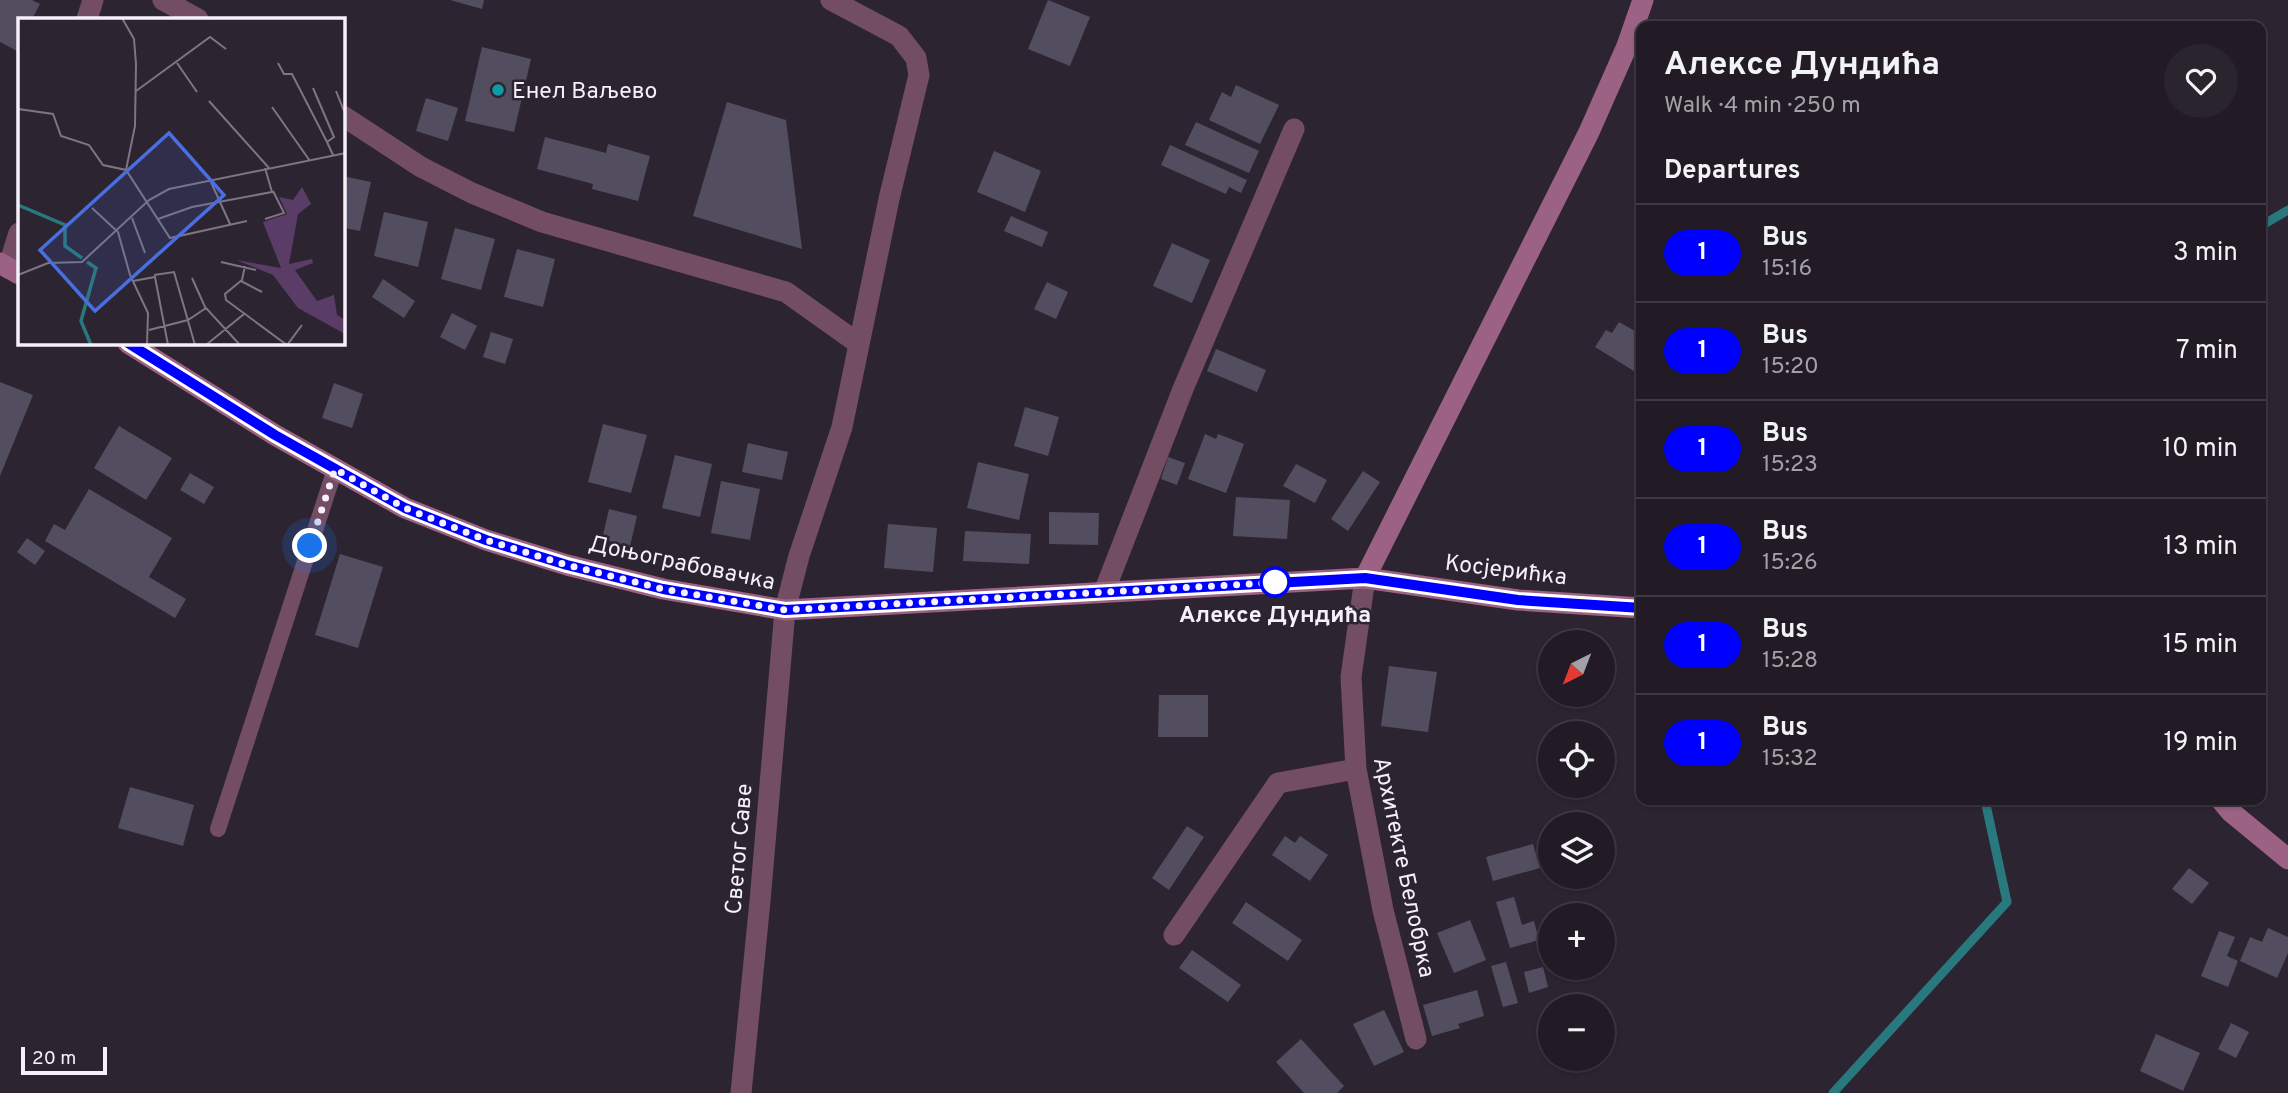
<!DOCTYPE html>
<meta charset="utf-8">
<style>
:root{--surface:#221b26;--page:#2a242e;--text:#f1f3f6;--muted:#a2a1a7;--line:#3f3943}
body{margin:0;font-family:Overpass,sans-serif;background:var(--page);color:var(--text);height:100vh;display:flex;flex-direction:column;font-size:26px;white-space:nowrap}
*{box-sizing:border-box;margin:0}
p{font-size:23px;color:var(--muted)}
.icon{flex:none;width:38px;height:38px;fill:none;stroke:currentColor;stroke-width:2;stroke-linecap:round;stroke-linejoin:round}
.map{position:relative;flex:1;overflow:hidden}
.side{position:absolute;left:1636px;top:21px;width:630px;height:784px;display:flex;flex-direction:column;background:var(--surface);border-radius:14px;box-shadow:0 2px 5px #0004,0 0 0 2px var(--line)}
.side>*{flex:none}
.badge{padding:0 14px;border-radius:23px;font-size:24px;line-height:46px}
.needle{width:46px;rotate:222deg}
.fabs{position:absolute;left:1538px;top:630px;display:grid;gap:14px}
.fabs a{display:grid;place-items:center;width:77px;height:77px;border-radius:50%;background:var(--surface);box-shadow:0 2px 5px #0004,0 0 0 2px var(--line);font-size:35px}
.scale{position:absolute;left:21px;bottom:18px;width:86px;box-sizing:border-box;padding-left:7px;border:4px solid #f6f0f9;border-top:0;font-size:19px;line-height:24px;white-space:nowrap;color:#f6f0f9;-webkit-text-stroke:5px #2d2432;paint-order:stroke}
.you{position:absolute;width:35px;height:35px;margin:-18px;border:5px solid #fff;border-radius:50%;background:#1a73e8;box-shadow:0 0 0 10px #1a73e833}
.map>.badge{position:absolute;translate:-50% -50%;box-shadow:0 0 0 4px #fff}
h2{padding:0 28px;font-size:26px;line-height:63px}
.round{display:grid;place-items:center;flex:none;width:74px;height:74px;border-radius:37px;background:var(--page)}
.head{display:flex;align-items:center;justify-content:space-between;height:119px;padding:0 28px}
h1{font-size:33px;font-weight:700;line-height:52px}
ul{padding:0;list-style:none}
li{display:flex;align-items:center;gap:21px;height:98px;padding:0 28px;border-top:2px solid var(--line)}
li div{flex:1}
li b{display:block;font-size:26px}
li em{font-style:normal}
li .badge{min-width:77px;font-weight:700;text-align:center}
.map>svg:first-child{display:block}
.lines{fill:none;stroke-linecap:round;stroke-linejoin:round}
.stream{stroke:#28797d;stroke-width:9}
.building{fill:#524e5f}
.lane{stroke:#734e62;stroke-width:16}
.street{stroke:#734e62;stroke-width:21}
.secondary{stroke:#9c6283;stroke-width:21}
.line-casing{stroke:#fff;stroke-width:16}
.line{stroke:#00f;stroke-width:10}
.walk{stroke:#f6f0f9;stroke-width:7;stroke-dasharray:0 12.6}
.culture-dot{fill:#0f9aa8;stroke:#2d2432;stroke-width:2.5}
.stop-dot{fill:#fff;stroke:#00f;stroke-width:3.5}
.labels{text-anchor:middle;stroke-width:5;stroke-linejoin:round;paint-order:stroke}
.poi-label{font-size:23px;fill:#f6f0f9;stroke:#2d2432;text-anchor:start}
.street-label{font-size:23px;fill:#f6f0f9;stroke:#2d2432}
.stop-label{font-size:23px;font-weight:bold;fill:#f6f0f9;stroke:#2d2432}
.inset-river{fill:none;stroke:#28797d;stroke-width:3.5}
.inset-road{fill:none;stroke:#7d7682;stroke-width:2}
.view{fill:#486edf;fill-opacity:0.15;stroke:#486edf;stroke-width:3.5}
.inset-edge{fill:none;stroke:#f6f0f9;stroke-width:3.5}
</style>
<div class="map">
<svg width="2288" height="1093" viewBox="0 0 2288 1093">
<rect width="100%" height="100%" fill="#2d2432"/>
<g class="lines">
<!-- stream -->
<path class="stream" d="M2261 226 2288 210
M1833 1093 2007 902 1985 800"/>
</g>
<!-- building -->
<path class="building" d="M0 0H32L40 4 32 19H19V46L17 51 0 42Z
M450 0H484L482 9Z
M1048 0 1090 17 1070 66 1028 49Z
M482 47 531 59 514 132 465 121Z
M1236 85 1279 105 1260 144 1209 120 1222 92 1231 97Z
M426 98 458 108 448 141 416 131Z
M727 102 786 120 802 249 693 216Z
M1196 122 1259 151 1249 173 1185 145Z
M545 137 606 153 608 144 650 156 638 201 592 189 593 184 537 169Z
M1170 145 1247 180 1241 193 1229 187 1226 194 1161 165Z
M994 151 1041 171 1025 212 977 192Z
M343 176 371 182 360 231 345 228 344 234Z
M384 212 428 222 418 267 374 256Z
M1011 216 1048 232 1042 247 1004 231Z
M455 228 495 239 481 290 441 279Z
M1172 243 1210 260 1192 303 1153 286Z
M517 249 555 259 543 307 504 297Z
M383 279 415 301 404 318 372 297Z
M1047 282 1068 292 1056 319 1034 309Z
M452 313 477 326 465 350 440 337Z
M1619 322 1642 335V376L1595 347 1606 330 1612 333Z
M491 332 513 339 505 364 483 357Z
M1216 349 1266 370 1257 392 1207 371Z
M0 382 33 395 0 476Z
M334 383 363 394 352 428 322 418Z
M1025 407 1059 417 1048 456 1014 446Z
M603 424 647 435 631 493 588 482Z
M119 426 172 458 146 500 94 468Z
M1205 434 1216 439 1218 434 1244 444 1226 493 1188 479Z
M748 443 788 452 782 480 742 472Z
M675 455 712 464 700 517 662 508Z
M1168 457 1185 463 1177 485 1161 479Z
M978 462 1029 474 1019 520 967 508Z
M1296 464 1327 480 1315 503 1283 486Z
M1363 471 1380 482 1348 531 1331 519Z
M190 473 214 487 204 504 180 490Z
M721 481 760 489 750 540 711 533Z
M89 489 172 538 149 577 186 599 175 618 45 541 54 524 65 530Z
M1236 497 1290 500 1287 539 1233 536Z
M609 509 637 516 630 546 602 539Z
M1049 512 1099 513 1098 545 1049 544Z
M888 524 937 528 933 572 884 568Z
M965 531 1031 534 1029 564 963 561Z
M27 538 45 551 35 565 17 552Z
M340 554 383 567 358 648 315 635Z
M1389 666 1437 672 1428 732 1381 726Z
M1159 695H1208V737H1158Z
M130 787 194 805 183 846 118 828Z
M1187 826 1204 837 1169 890 1152 878Z
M1285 836 1295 843 1300 836 1328 855 1310 881 1272 855Z
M1533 844 1540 868 1493 881 1486 857Z
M2189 868 2209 883 2192 904 2172 889Z
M1514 897 1522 925 1534 921 1539 940 1510 948 1496 902Z
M1246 902 1302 940 1288 961 1232 923Z
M1470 920 1486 960 1454 973 1437 933Z
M2268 928 2288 937V953L2277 978 2240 961 2250 937 2262 942Z
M2219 931 2235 937 2227 956 2238 961 2228 987 2201 976Z
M1192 950 1241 985 1228 1002 1179 968Z
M1506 962 1518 1003 1503 1007 1491 966Z
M1543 967 1548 987 1529 993 1524 972Z
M1477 990 1484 1016 1458 1024 1460 1028 1432 1036 1423 1005Z
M1384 1010 1404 1052 1374 1066 1353 1024Z
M2231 1023 2249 1032 2236 1058 2218 1049Z
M2156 1034 2200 1053 2183 1091 2140 1071Z
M1301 1039 1344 1086 1337 1093H1304L1276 1062Z"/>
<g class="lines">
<!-- lane -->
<path class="lane" d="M218 829 335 469"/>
<!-- street -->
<path class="street" d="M163 0 198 19
M87 19 93 0
M343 116 421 167 472 193 542 222 786 292 859 344
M8 268 19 233
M1365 578 1351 677 1356 769 1383 910 1416 1039
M1104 592 1183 389 1294 129
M1174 935 1278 783 1356 769
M741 1093 760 901 785 610 799 556 842 427 889 199 919 75 916 58 899 36 831 0"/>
<!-- secondary -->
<path class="secondary" d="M0 263 19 274
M128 343 275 435 405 508 486 540 567 565 663 589 785 610 1365 578 1518 600 1642 608
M1365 578 1589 132 1627 46 1643 0
M2221 800 2231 812 2288 859"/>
</g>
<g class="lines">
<defs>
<path id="line" d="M128 343 275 435 405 508 486 540 567 565 663 589 785 610 1365 578 1518 600 1642 608"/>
</defs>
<!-- line casing -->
<use href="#line" class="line-casing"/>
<!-- line -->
<use href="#line" class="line"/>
<!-- walk -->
<path class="walk" d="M310 546 335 469 405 508 486 540 567 565 663 589 785 610 1286 582H1275"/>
</g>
<!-- markers -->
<circle class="culture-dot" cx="498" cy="90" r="7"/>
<circle class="stop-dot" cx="1275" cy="582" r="14"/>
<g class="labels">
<!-- poi labels -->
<g class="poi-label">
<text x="512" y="98">Енел Ваљево</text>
</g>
<!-- street labels -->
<g class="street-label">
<text transform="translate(682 562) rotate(12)" y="8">Доњограбовачка</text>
<text transform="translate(1506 569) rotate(7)" y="8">Косјерићка</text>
<text transform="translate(738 849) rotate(-85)" y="8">Светог Саве</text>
<text transform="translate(1405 867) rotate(78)" y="8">Архитекте Белобрка</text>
</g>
<!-- stop labels -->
<g class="stop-label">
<text x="1275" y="622">Алексе Дундића</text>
</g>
</g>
<!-- overview -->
<g transform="translate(18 18)">
<rect width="327" height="327" fill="#2d2432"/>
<path d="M284 169 293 186 280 196 271 246 294 241 295 245 277 252 299 283 316 277 319 297 327 302V316L280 290 255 257 218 242 263 250 245 204 269 196 261 179 275 182Z" fill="#593d67"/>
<path class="inset-river" d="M0 187 47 207V228L64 240M69 244 78 250 63 303 73 327"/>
<path class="inset-road" d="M104 0 116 21 118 46 117 108 108 152M159 45 179 74M260 45 266 56H274L309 124M295 70 316 119 309 124 315 137M118 73 192 19 208 31M318 73 328 98M191 83 251 150M254 89 292 143M0 91 35 96 43 118 71 127 85 147 108 152 152 220 229 203M192 162 212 206M74 190 100 214 112 257 130 295 129 327M114 200 127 235M140 201 174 189 254 174 247 150M247 201 266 195 255 173M203 244 238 252M227 248 224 262 207 276 208 282 269 327 284 307M0 257 30 245 64 244 131 182 151 171 328 135M136 257 156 254 177 327M174 260 187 289 222 327M115 263 137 259 150 327M223 263 244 274M131 312 170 302 188 290M188 327 226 296"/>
<path class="view" d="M151 115 206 177 77 293 22 232Z"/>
<rect width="327" height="327" class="inset-edge"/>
</g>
</svg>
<div class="fabs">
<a><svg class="needle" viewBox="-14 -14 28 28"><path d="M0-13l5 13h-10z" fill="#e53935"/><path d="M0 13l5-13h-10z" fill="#a2a1a7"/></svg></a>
<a><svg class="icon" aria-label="locate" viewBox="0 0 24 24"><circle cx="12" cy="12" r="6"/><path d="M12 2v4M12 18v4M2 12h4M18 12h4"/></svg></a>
<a><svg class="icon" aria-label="layers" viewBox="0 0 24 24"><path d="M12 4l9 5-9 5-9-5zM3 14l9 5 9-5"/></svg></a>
<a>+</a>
<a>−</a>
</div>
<div class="scale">20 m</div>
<div class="you" style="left:310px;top:546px"></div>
<section class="side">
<div class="head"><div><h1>Алексе Дундића</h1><p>Walk · 4 min · 250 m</p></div><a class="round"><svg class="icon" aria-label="heart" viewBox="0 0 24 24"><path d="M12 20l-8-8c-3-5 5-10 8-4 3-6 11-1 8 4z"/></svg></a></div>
<h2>Departures</h2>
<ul>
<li><span class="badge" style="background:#00f;color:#fff">1</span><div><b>Bus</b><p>15:16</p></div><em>3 min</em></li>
<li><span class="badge" style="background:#00f;color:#fff">1</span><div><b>Bus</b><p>15:20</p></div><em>7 min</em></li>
<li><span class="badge" style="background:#00f;color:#fff">1</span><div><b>Bus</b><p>15:23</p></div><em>10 min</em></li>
<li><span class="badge" style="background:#00f;color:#fff">1</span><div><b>Bus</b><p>15:26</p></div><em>13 min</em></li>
<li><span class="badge" style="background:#00f;color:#fff">1</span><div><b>Bus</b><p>15:28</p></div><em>15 min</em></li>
<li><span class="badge" style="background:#00f;color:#fff">1</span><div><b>Bus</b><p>15:32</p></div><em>19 min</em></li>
</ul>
</section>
</div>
